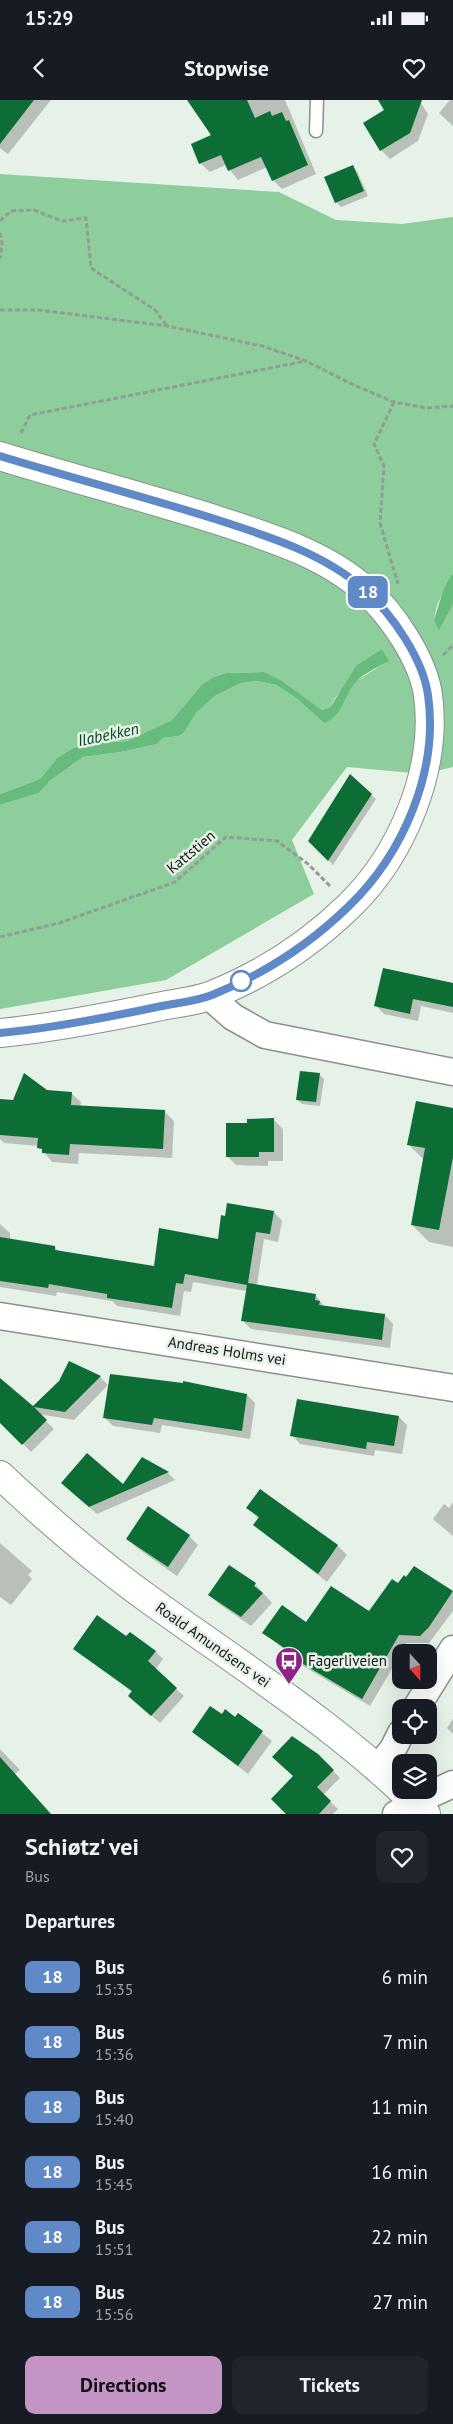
<!DOCTYPE html>
<meta charset="utf-8">
<style>
:root{--surface:#171b24;--page:#20242c;--text:#f1f3f6;--muted:#9ea1a6;--accent:#c495c4}
body{margin:0;font-family:"PT Sans",sans-serif;background:var(--page);color:var(--text);height:100vh;display:flex;flex-direction:column;font-size:19px;white-space:nowrap}
*{box-sizing:border-box;margin:0}
p{font-size:16px;color:var(--muted)}
.icon{flex:none;width:28px;height:28px;fill:none;stroke:currentColor;stroke-width:2;stroke-linecap:round;stroke-linejoin:round}
.map{position:relative;height:1714px;overflow:hidden}
.panel{display:flex;flex-direction:column;background:var(--surface);flex:1}
.panel>*{flex:none}
.badge{padding:0 10px;border-radius:8px;font-size:18px;line-height:32px}
.needle{width:32px;rotate:159deg}
.buttons{position:absolute;left:392px;top:1544px;display:grid;gap:10px}
.buttons a{display:grid;place-items:center;width:45px;height:45px;border-radius:10px;background:var(--surface);box-shadow:0 5px 20px #0002;font-size:25px}
.map>.badge{position:absolute;translate:-50% -50%;box-shadow:0 0 0 2px #fff}
h2{padding:0 25px;font-size:19px;line-height:45px}
.round{display:grid;place-items:center;flex:none;width:52px;height:52px;border-radius:10px;background:var(--page)}
.overview{display:flex;align-items:center;justify-content:space-between;height:85px;padding:0 25px}
h1{font-size:24px;font-weight:600;line-height:38px}
.cta{display:flex;gap:10px;margin-top:auto;padding:10px 25px}
.cta a{flex:1;height:58px;border-radius:10px;background:var(--accent);color:#111;font-size:20px;font-weight:600;line-height:58px;text-align:center}
.cta a+a{background:var(--page);color:var(--text)}
ul{padding:0;list-style:none}
li{display:flex;align-items:center;gap:15px;height:65px;padding:0 25px}
li div{flex:1}
li b{display:block;font-size:19px}
li em{font-style:normal}
li .badge{min-width:55px;font-weight:700;text-align:center}
.status{display:flex;justify-content:space-between;align-items:center;height:35px;padding:0 25px;background:var(--surface);direction:ltr}
.status svg{height:14px;fill:currentColor}
header{display:flex;justify-content:space-between;align-items:center;height:65px;padding:0 25px;background:var(--surface);font-size:22px;font-weight:600}
.map>svg:first-child{display:block}
.green{fill:#8dce9c}
.water{fill:#67bc7d}
.shadow{fill:#0003}
.building{fill:#0c6e35}
.lines{fill:none;stroke-linecap:round;stroke-linejoin:round}
.service-casing{stroke:#889289;stroke-width:15}
.minor-casing{stroke:#889289;stroke-width:29}
.tertiary-casing{stroke:#889289;stroke-width:30}
.path{stroke:#939c95;stroke-width:3;stroke-dasharray:5 2.5;stroke-linecap:butt}
.service{stroke:#fff;stroke-width:12}
.minor{stroke:#fff;stroke-width:26}
.tertiary{stroke:#fff;stroke-width:28}
.line-casing{stroke:#fff;stroke-width:11}
.line{stroke:#5f8ac7;stroke-width:8}
.stop-dot{fill:#fff;stroke:#5f8ac7;stroke-width:2.5}
.labels{text-anchor:middle;stroke-width:5;stroke-linejoin:round;paint-order:stroke}
.street-label{font-size:15px;fill:#141814;stroke:#e6f1e8}
.poi-label{font-size:15px;fill:#141814;stroke:#e6f1e8;text-anchor:start}
.water-label{font-size:16px;font-style:italic;fill:#00441d;stroke:#e6f1e8}
</style>
<div class="status"><b>15:29</b><svg viewBox="0 0 49 12"><path d="M0 12V9h3v3zM5 12V6h3v6zM10 12V3h3v9zM15 12V0h3v12zM26 1h20v11H26zM47 4h2v5h-2z"/></svg></div>
<header><svg class="icon" aria-label="back" viewBox="0 0 24 24"><path d="M15 5l-7 7 7 7"/></svg>Stopwise<svg class="icon" aria-label="heart" viewBox="0 0 24 24"><path d="M12 20l-8-8c-3-5 5-10 8-4 3-6 11-1 8 4z"/></svg></header>
<div class="map">
<svg width="453" height="1714" viewBox="0 0 453 1714">
<rect width="100%" height="100%" fill="#e6f1e8"/>
<!-- green -->
<path class="green" d="M0 74 279 92 336 120 402 124 453 117V473L437 505 434 520 453 504V667L424 674 347 667 292 740 314 794 166 880 0 909V705L39 693 50 681 83 657 121 652 157 644 163 638 179 636 184 633 196 613 215 596 241 583 257 581 276 585 296 598 324 623 356 581 388 561 382 549 336 597 329 608 322 610 281 580 264 572 226 573 214 577 192 597 172 620 127 641 85 644 73 648 57 658 40 679 0 694Z"/>
<!-- water -->
<path class="water" d="M453 473V504L439 530 434 520C440 503 442 488 453 473Z
M382 549 389 561C378 567 362 574 355 583 344 596 342 617 324 623L296 598 276 585 257 581 241 583 215 596 196 613 184 633 179 636 163 638 157 644 121 652 83 657 50 681 39 693 0 705V694L40 679 57 658 73 648 85 644 127 641 172 620 202 585 214 577 226 573 264 572 281 580 322 610 329 608 333 603 356 566Z"/>
<!-- shadow -->
<path class="shadow" d="M0 0H51L8 54 0 48Z
M189 0H285L316 74 282 89 273 80 267 67 238 80 226 65 210 72 200 63 213 36Z
M379 0H419L428 14 418 41 390 59 381 50 386 10Z
M450 0H453V26L439 13Z
M353 66 357 71 368 96 341 107 336 102Z
M371 695 376 699 333 765 310 741Z
M384 870 453 883V913L421 906 418 921 384 914 376 906Z
M319 974 324 979 320 1006 302 1004 297 999Z
M47 991 71 993 81 1002 80 1007 164 1011 174 1021 172 1058 79 1053 78 1064 52 1062 39 1046 4 1043 0 1039V1000L13 1001Z
M453 1009V1147L429 1142 412 1125 424 1060 408 1044Z
M274 1020 283 1029V1061H268V1066L236 1065 227 1056 248 1025Z
M274 1112 282 1121 278 1142 264 1139 257 1185 315 1195 325 1207 385 1215 393 1224 390 1248 251 1229 242 1220 247 1191 193 1182 191 1192 184 1191 180 1216 117 1206 112 1201 57 1192 56 1196 0 1187V1124L10 1133V1140L55 1147 59 1152 155 1168 219 1140Z
M69 1263 100 1277 108 1285 74 1320 39 1314 54 1329 31 1352 0 1321V1292L33 1308 60 1282Z
M247 1295 255 1303 250 1339 162 1325 160 1333 113 1326 104 1317Z
M399 1317 407 1325 402 1354 375 1350 374 1356 300 1344 292 1335Z
M143 1359 168 1373 175 1380 97 1414 70 1391 123 1386Z
M260 1391 338 1446 347 1455 327 1482 254 1425 259 1419 248 1408Z
M453 1402V1436L433 1419 444 1404 449 1408Z
M189 1436 198 1445 177 1476 137 1448 127 1439Z
M0 1443 32 1471 28 1475 32 1479 11 1505 0 1497Z
M414 1467 453 1493V1511L429 1543H407L370 1606 293 1560 285 1552 286 1551 264 1533 369 1513 407 1479Z
M255 1484 272 1503 251 1526 219 1504 209 1495Z
M127 1538 155 1551 163 1559 155 1570 184 1596 160 1623 137 1603 132 1592 75 1548Z
M238 1614 272 1641 248 1674 193 1632 222 1616 235 1618Z
M453 1619V1634L447 1628Z
M0 1649 20 1670 15 1674 50 1714H12L0 1688Z
M317 1655 340 1678 323 1695 338 1709 333 1714H288L294 1676Z"/>
<!-- building -->
<path class="building" d="M0 0H34L0 44Z
M187 0H247L255 18 270 11 272 16 282 12 286 21 289 20 308 65 272 81 261 57 228 71 221 55 199 64 191 44 211 35Z
M378 0H422L410 33 380 51 363 23 384 10Z
M353 65 364 91 335 103 324 77Z
M350 674 372 694 328 761 308 741Z
M383 868 453 883V907L413 899 410 914 374 906Z
M300 971 320 973 316 1002 296 1000Z
M24 973 47 990 72 992 71 1005 165 1010 163 1049 70 1044 69 1055 42 1053V1049L37 1048 38 1038 0 1035V999L13 1000Z
M416 1001 453 1008V1057L439 1130 411 1125 425 1048 407 1045Z
M274 1018V1052H259V1057H226V1023H247V1019Z
M227 1103 274 1111 270 1134 256 1132 248 1183 316 1194 315 1200 320 1201 319 1205 385 1214 382 1240 241 1221 247 1185 185 1174 183 1184 176 1183 172 1208 107 1198V1194L49 1184 48 1188 0 1181V1137L55 1146V1150L154 1166 159 1128 218 1139 221 1115 225 1116Z
M69 1261 101 1276 65 1312 34 1307 47 1320 22 1345 0 1323V1278L33 1306 59 1281Z
M110 1274 183 1283V1281L247 1294 242 1331 154 1318 152 1325 103 1318Z
M297 1299 399 1316 394 1346 367 1342 366 1349 290 1336Z
M87 1353 123 1384 142 1357 169 1372 89 1407 61 1383Z
M260 1389 338 1445 318 1474 253 1425 259 1417 246 1408Z
M148 1406 190 1435 168 1467 126 1439Z
M229 1465 256 1483 254 1486 263 1493 241 1517 208 1495Z
M414 1466 453 1491 429 1527 420 1536 399 1535 362 1599 283 1552 286 1549 262 1533 282 1505 306 1522 331 1486 369 1511 392 1479 398 1483 404 1475 406 1477Z
M97 1515 126 1536 130 1532 156 1551 148 1561 177 1588 151 1616 128 1596 132 1591 73 1549Z
M210 1606 222 1614 225 1609 235 1617 238 1613 263 1631 238 1666 192 1632Z
M292 1636 318 1654 334 1670 317 1687 331 1701 319 1714H286L271 1699 293 1676 272 1657Z
M0 1657 51 1714H0Z"/>
<g class="lines">
<defs>
<path id="service" d="M316 31 317 0"/>
<path id="minor" d="M209 896 233 917 265 935 453 972
M0 1216 453 1288
M416 1608 453 1549
M377 1669 393 1649 401 1633
M396 1714 429 1695 453 1684"/>
<path id="tertiary" d="M0 356C74 379 149 398 223 422 272 438 326 455 365 490 392 513 423 560 428 595 438 669 402 755 349 806 310 844 262 875 212 895 195 902 174 903 157 907 104 918 53 928 0 933
M0 1375C49 1421 99 1464 154 1503 247 1570 346 1632 426 1714"/>
</defs>
<!-- service casing -->
<use href="#service" class="service-casing"/>
<!-- minor casing -->
<use href="#minor" class="minor-casing"/>
<!-- tertiary casing -->
<use href="#tertiary" class="tertiary-casing"/>
<!-- path -->
<path class="path" d="M0 121 11 111 34 110 62 121 86 118 91 168 155 210 167 226
M0 133 2 144 0 158
M0 210H38L167 226 262 246 306 261 356 286 394 302 426 308 453 306
M394 302 374 344 384 366 380 423 398 484
M21 333 30 315 306 261
M443 555 453 545
M0 837 59 823 175 782 226 737 277 741 308 764 330 786"/>
<!-- service -->
<use href="#service" class="service"/>
<!-- minor -->
<use href="#minor" class="minor"/>
<!-- tertiary -->
<use href="#tertiary" class="tertiary"/>
</g>
<g class="lines">
<defs>
<path id="line" d="M0 356C72 378 146 397 218 420 268 436 325 454 365 490 392 514 423 559 428 595 439 671 403 754 349 806 310 844 262 875 212 895 195 902 174 903 157 907 105 918 53 928 0 933"/>
</defs>
<!-- line casing -->
<use href="#line" class="line-casing"/>
<!-- line -->
<use href="#line" class="line"/>
</g>
<!-- icons -->
<defs>
<symbol id="bus-pin" viewBox="-11 -11 22 30"><path d="M0 17L-7.5 6A9.5 9.5 0 1 1 7.5 6Z" fill="#8e2387" stroke="#e6f1e8"/><path d="M-5-6H5V4H4V6H2V4H-2V6H-4V4H-5ZM-3.5-4V0h7V-4ZM-3.5 1.2v1.5H-2V1.2ZM2 1.2v1.5H3.5V1.2Z" fill="#fff"/></symbol>
</defs>
<g fill-rule="evenodd">
<use href="#bus-pin" x="273" y="1545" width="32" height="43"/>
</g>
<!-- markers -->
<circle class="stop-dot" cx="241" cy="881" r="10"/>
<g class="labels">
<!-- street labels -->
<g class="street-label">
<text transform="translate(191 752) rotate(-40)" y="5">Kattstien</text>
<text transform="translate(227 1251) rotate(9)" y="5">Andreas Holms vei</text>
<text transform="translate(213 1545) rotate(35)" y="5">Roald Amundsens vei</text>
</g>
<!-- poi labels -->
<g class="poi-label">
<text x="308" y="1566">Fagerliveien</text>
</g>
<!-- water labels -->
<g class="water-label">
<text transform="translate(108 634) rotate(-12)" y="6">Ilabekken</text>
</g>
</g>
</svg>
<div class="buttons">
<a><svg class="needle" viewBox="-14 -14 28 28"><path d="M0-13l5 13h-10z" fill="#e53935"/><path d="M0 13l5-13h-10z" fill="#9ea1a6"/></svg></a>
<a><svg class="icon" aria-label="locate" viewBox="0 0 24 24"><circle cx="12" cy="12" r="6"/><path d="M12 2v4M12 18v4M2 12h4M18 12h4"/></svg></a>
<a><svg class="icon" aria-label="layers" viewBox="0 0 24 24"><path d="M12 4l9 5-9 5-9-5zM3 14l9 5 9-5"/></svg></a>
</div>
<b class="badge" style="left:368px;top:492px;background:#5f8ac7;color:#fff">18</b>
</div>
<section class="panel">
<div class="overview"><div><h1>Schiøtz' vei</h1><p>Bus</p></div><a class="round"><svg class="icon" aria-label="heart" viewBox="0 0 24 24"><path d="M12 20l-8-8c-3-5 5-10 8-4 3-6 11-1 8 4z"/></svg></a></div>
<h2>Departures</h2>
<ul>
<li><span class="badge" style="background:#5f8ac7;color:#fff">18</span><div><b>Bus</b><p>15:35</p></div><em>6 min</em></li>
<li><span class="badge" style="background:#5f8ac7;color:#fff">18</span><div><b>Bus</b><p>15:36</p></div><em>7 min</em></li>
<li><span class="badge" style="background:#5f8ac7;color:#fff">18</span><div><b>Bus</b><p>15:40</p></div><em>11 min</em></li>
<li><span class="badge" style="background:#5f8ac7;color:#fff">18</span><div><b>Bus</b><p>15:45</p></div><em>16 min</em></li>
<li><span class="badge" style="background:#5f8ac7;color:#fff">18</span><div><b>Bus</b><p>15:51</p></div><em>22 min</em></li>
<li><span class="badge" style="background:#5f8ac7;color:#fff">18</span><div><b>Bus</b><p>15:56</p></div><em>27 min</em></li>
</ul>
<div class="cta"><a>Directions</a><a>Tickets</a></div>
</section>
